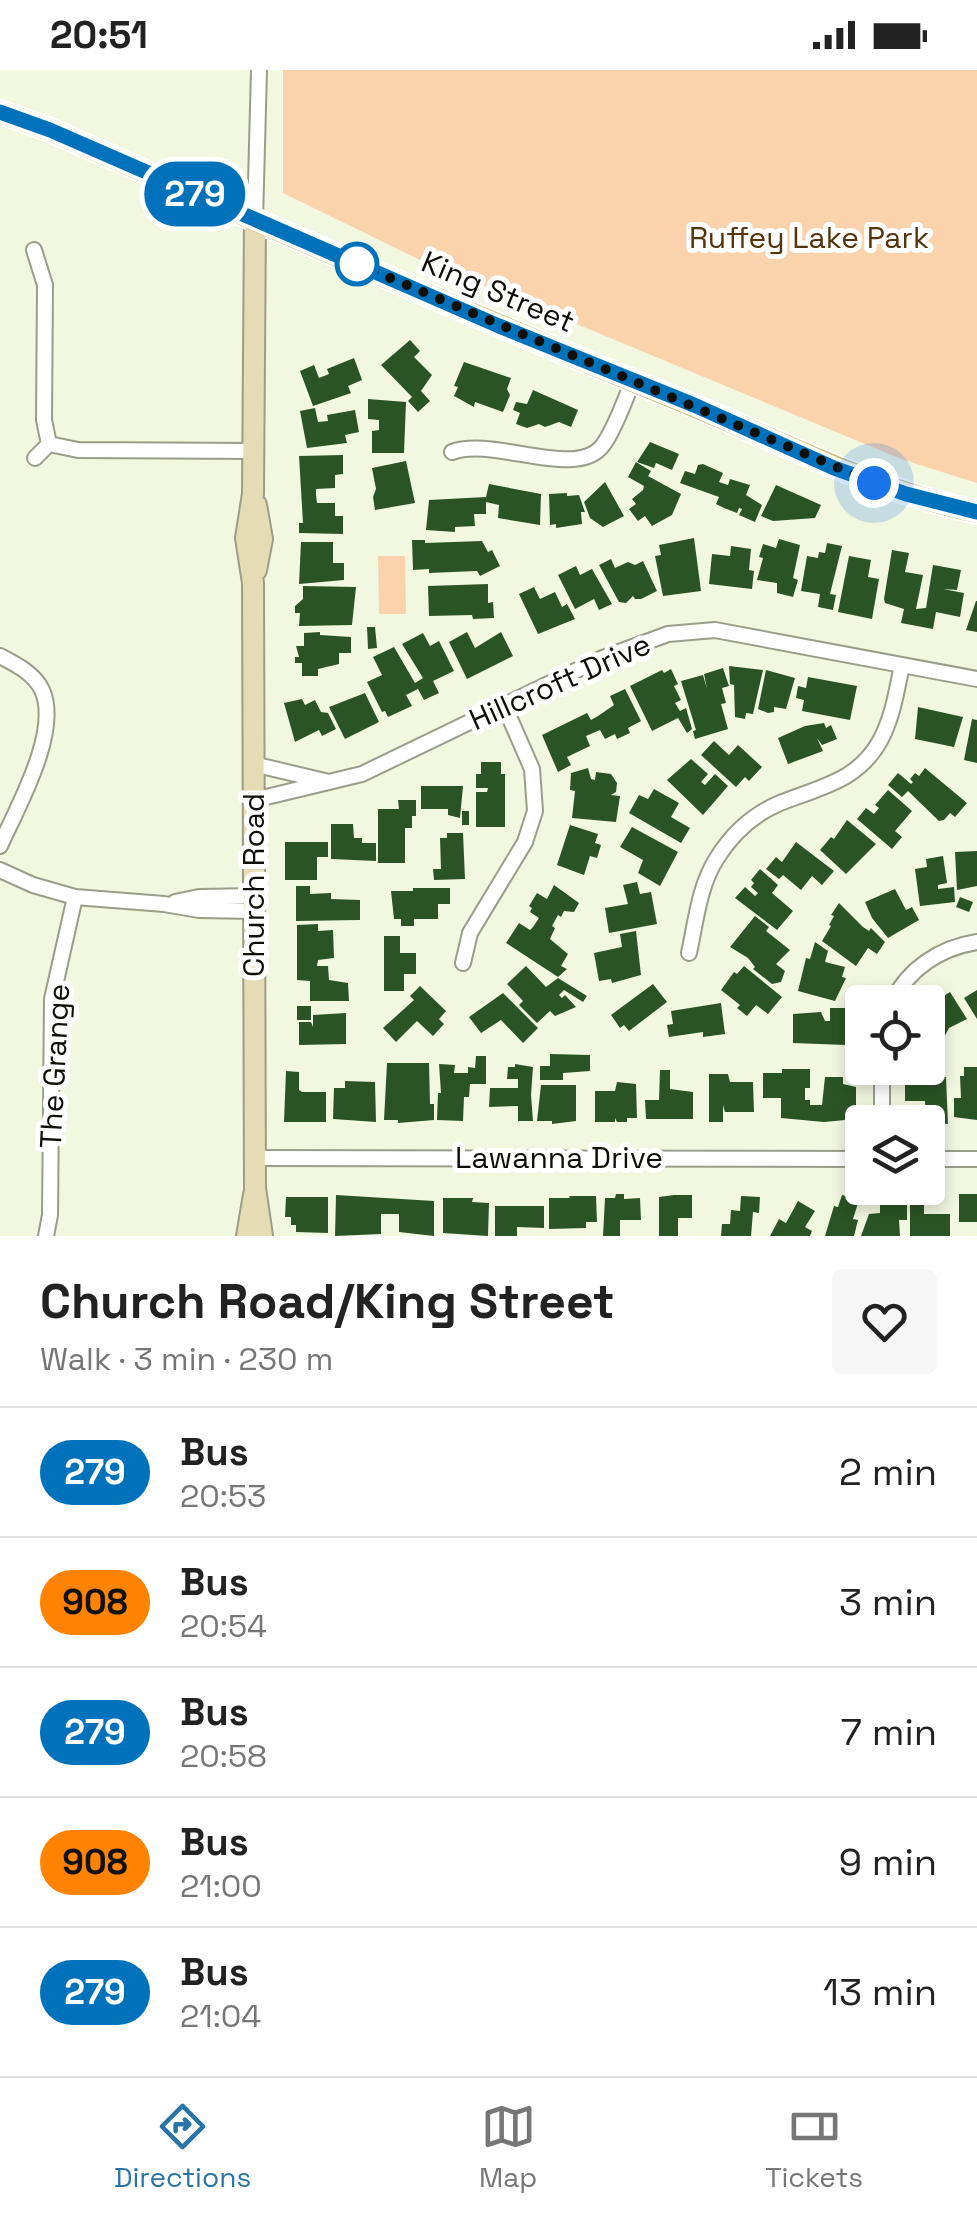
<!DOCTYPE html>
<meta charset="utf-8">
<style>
:root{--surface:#fff;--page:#f6f6f6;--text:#222;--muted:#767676;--line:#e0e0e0;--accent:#2975a7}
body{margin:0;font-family:"Space Grotesk",sans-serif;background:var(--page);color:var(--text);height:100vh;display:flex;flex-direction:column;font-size:38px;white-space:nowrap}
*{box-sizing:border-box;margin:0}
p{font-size:32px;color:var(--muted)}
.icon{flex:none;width:55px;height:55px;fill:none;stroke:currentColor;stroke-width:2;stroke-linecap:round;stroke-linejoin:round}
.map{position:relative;height:1166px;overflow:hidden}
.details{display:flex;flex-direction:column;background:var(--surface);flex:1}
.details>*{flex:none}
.badge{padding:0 20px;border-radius:32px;font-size:35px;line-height:65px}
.controls{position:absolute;left:845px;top:915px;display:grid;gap:20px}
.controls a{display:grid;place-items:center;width:100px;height:100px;border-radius:10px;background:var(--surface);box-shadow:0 5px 15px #0003;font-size:50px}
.you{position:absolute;width:50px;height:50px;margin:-25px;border:8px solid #fff;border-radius:50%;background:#1a73e8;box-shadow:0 0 0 15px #1a73e833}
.map>.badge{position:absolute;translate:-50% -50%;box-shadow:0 0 0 5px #fff}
.round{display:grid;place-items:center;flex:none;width:105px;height:105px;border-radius:10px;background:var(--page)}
.headline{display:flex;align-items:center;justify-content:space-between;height:170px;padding:0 40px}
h1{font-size:48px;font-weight:700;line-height:75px}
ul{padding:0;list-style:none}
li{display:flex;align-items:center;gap:30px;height:130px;padding:0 40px;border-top:2px solid var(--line)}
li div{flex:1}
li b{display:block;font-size:38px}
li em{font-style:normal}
li .badge{min-width:110px;font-weight:700;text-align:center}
.status{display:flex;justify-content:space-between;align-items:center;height:70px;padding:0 50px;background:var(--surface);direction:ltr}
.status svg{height:28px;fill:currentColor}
.menu{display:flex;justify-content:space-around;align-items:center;height:140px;border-top:2px solid var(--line);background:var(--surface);font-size:28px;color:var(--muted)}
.menu a{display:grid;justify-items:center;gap:5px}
.menu .current{color:var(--accent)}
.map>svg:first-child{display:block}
.green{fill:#fad3ad}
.building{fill:#2b5426}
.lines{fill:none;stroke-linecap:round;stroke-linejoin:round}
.street-casing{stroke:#9a9e89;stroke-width:18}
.secondary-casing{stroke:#9a9e89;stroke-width:24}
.primary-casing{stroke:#fff;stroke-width:26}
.street{stroke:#fff;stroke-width:14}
.secondary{stroke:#e6dcb4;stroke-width:20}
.primary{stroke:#cdb969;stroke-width:22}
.line-casing{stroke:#fff;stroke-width:22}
.line{stroke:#0072bc;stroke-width:15}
.walk{stroke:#0e0f08;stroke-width:10;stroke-dasharray:0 18}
.stop-dot{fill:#fff;stroke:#0072bc;stroke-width:5}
.labels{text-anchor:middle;stroke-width:10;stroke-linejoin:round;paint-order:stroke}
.park-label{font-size:30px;fill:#55340c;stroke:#fff}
.street-label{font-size:30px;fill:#0e0f08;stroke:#fff}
</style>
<div class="status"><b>20:51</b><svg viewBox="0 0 49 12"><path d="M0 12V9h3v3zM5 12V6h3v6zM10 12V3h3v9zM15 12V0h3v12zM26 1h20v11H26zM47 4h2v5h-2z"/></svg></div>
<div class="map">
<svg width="977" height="1166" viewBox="0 0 977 1166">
<rect width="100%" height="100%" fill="#f2f7e0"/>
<!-- green -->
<path class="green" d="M283 0H977V413L901 389 473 211 465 212 283 123Z
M378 486H405L406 544H379Z"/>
<!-- building -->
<path class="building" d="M410 270 420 281 414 287 432 305 421 321 430 331 418 342 408 331 412 327 381 295Z
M354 288 362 310 348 316 351 323 313 336 300 301 314 295 319 308 329 304 327 299Z
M464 292 511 308 507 319 510 325 503 342 475 332 474 337 454 326 458 317 454 316Z
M533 320 578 340 571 357 559 352 545 357 539 354 527 358 516 354 520 343 513 340 516 332 527 334Z
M368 329 406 332 404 383H372V361L379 360V350L368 349Z
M315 338 318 352 328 351 327 345 355 340 359 362 345 365 347 373 307 378 300 341Z
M650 372 679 384 672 400 656 393 654 398 637 392Z
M343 385V404L335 405V418L316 419V425L317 433H335V446H343V464L299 463V453H303L299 386Z
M406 391 415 433 375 440 373 427 376 419 372 398Z
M636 392 651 401 648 406 681 424 672 445 652 456 645 446 638 451 629 439 636 434 632 429 643 420 644 416 628 407Z
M703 394 723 403 719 412 728 415 730 409 750 415 746 425 762 435 755 452 739 445 742 439 739 438 737 443 724 438 716 434 719 427 680 413 685 401 695 404 698 395Z
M605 412 624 446 603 457 590 448 584 432Z
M489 414 541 424 540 455 498 448 499 435 486 432V444H474L475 456 455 457V462L426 460 429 430 486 427Z
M776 415 821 435 815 448 773 451 761 446Z
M567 423V426L579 425 585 442H581L582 454 556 458V454L550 455 549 424Z
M694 468 701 521 663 526 655 486 661 485 659 475Z
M779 469 800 475 793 508 798 510 793 527 777 523V513L757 510 763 488 759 487 763 474 776 478Z
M412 470H425V473L482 471 488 482 492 480 500 496 480 506 477 501 429 503V499L413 500Z
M301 472H333V493H344V510L299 514Z
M827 473 842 476 830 524 836 525 833 540 818 537 820 524 801 521 807 486 818 488 819 482 825 483Z
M731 476 751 479 749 500 754 501 752 519 709 514 712 484 730 486Z
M892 480 909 483 905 502 923 505 916 539 926 538 933 495 961 500 957 520 943 519 964 523 960 547 936 542 933 559 901 553 904 539 885 533 884 529Z
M849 486 871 490 868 507 879 509 872 549 838 542Z
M611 489 615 498 628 492 635 495 643 491 657 521 641 529H635L633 526 626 533 619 532 599 495Z
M576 496 580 505 592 499 612 534 599 540 594 529 575 539 558 505Z
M488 514V533L493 532 494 548 473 549 472 545 429 546 428 516Z
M303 516 356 517 352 555 299 556 300 543H295V536L303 529Z
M534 517 540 529 555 522 562 537 567 534 575 549 538 564 519 524Z
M976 531H977V562L966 560Z
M367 557H375L377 578 368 579Z
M320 562V565L351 567V583H339V594L318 599V606H302V593H295V587H299L296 576H304V563Z
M467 562 475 578 501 562 513 586 467 609 449 572Z
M423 563 430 576 439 571 454 601 433 611 439 623 424 630 418 619 406 625 412 636 388 647 385 641 382 642 367 612 382 605 373 587 394 577 415 613 423 608 402 574Z
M729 596 763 600 753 644 746 643 745 649 735 647 734 615 730 614Z
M723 598 729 616 722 618 726 633 721 634 728 659 695 669 693 661 696 660 681 611 703 605 707 619 704 604Z
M671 599 678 614 674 616 681 630 675 633 680 641 686 638 692 659 687 663 678 648 652 661 630 616 662 600 664 603Z
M766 600 795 608 786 639 774 637V642L768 643 758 639Z
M808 607 857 616 850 650 802 641 804 630 796 628 798 616 806 618Z
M625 619 641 651 628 658 630 663 617 669 615 664 605 669 600 660 586 666 590 676 567 687 571 695 558 702 542 665 587 643 591 650 598 646 614 635 610 626Z
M365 623 379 652 345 669 329 637Z
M302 629 305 635 315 630 321 642 328 643 336 659 322 666 319 660 295 672 284 633Z
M918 637 963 647 954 677 915 669Z
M972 649 977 650V693L964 690Z
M824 653 826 658 831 655 837 669 822 675 817 668 823 681 788 694 778 668 805 656Z
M714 671 729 685 738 675 762 697 749 711 745 707 736 717 701 685Z
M691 689 708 704 701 712 705 715 715 704 728 716 703 745 667 710Z
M481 692H501V704H505V757H476V722H487L488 718H476V704H481Z
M588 698 591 709 595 710 596 702 611 704 617 713 616 722 611 725 620 726 616 752 572 748 575 721 570 720 571 703Z
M925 698 967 733 955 747 950 743 944 750 939 751 908 721 902 727 888 715 898 703 911 714 913 712 910 709 915 703 919 706Z
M421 716H463L460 748 448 745V739H421Z
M654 719 679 733 671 747 690 758 681 773 629 743 639 725 648 729Z
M888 720 912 741 895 761 902 767 892 779 857 749 866 738 874 744 879 738 875 735Z
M398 730H416V746H412V758H405V793H378V739H399Z
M462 741H469V755H462Z
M847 750 876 774 846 804 820 780 831 767 834 769Z
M331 754H353L354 768H362V773H376V791L331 789Z
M570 755 598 764 595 773 601 775 597 788 590 786 584 805 557 795Z
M632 757 678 782 660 816 638 803 643 790 620 777Z
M447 763H463L465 809 434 810 433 799H441L440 768H447Z
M285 772H328V787H317V810H285Z
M796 772 834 801 822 815 812 806 801 820 783 805 779 809 766 799 776 787 782 792Z
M977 781V816L957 820 955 782Z
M943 786 947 813 938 815V819L954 817 955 832 920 836 915 799 927 797 926 789Z
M760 799 778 815 772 823 793 841 777 860 735 828 745 817 755 826 758 823 751 817 754 813 751 810Z
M637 812 640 824 651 822 657 854 609 863 605 838 628 834 623 815Z
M554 815 579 833 574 842 564 841 561 847 558 845 552 856 555 858 550 869 568 884 561 896 567 899 558 907 506 873 519 853 530 860 533 857 539 848 530 842 532 838 529 836 537 823 547 829Z
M296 816H310V824L331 823V829L360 830V850L296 851Z
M413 818H450V834H438V849H414V856H401V849H394L391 821H413Z
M895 819 906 840 912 837 919 850 888 868 872 848 865 832Z
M960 827 973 832 969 842 956 837Z
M839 833 863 857 869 861 871 858 885 872 877 884 868 878 856 896 822 871 831 856 829 855 834 846 831 845Z
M755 846 769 857 766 861 790 880 776 894 785 901 781 912 772 914 753 899 755 897 748 888 730 877Z
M318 854V861L333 860 334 888 318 890 317 896H328L329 910 348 913 349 931H310V911L297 910V855Z
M636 861 641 905 612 913 611 909 599 911 594 883 622 877 620 864Z
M384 866H400V883H416V904H404V921H384Z
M815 872 828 881 825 892 845 897 842 907 846 908 835 931 798 921 806 888 810 889Z
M526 896 546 917 558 908 587 926 583 932 564 920 559 925 562 928 565 925 576 937 555 946 550 941 537 953 519 935 523 931 507 914Z
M744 896 782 927 768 944 756 935 747 946 737 938 740 935 721 920 734 902 737 904Z
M653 914 667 932 629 961 624 955 620 958 611 945Z
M420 916 446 941 439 949 444 954 433 966 417 951 396 972 383 958 414 930 410 926Z
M977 920V949L964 928Z
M950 922 967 949 949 958 940 975 928 969V944L936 931Z
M503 923 538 958 523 973 501 950 481 963 469 947Z
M721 933 725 964 703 967V962L669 967 667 955 673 954 671 941Z
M297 936H311V950H297Z
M830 938H845L846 975 793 973V944L821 942 825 951H830Z
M346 943V974L299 975V952H311L313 957V945Z
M550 984 590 985V1001L563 1003V1010H540V996H550Z
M476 986H486V1014H470L469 1027H464L463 1051 437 1050 438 1023H441L439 994 455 995 454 1003H468V997L475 998Z
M387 993H429L430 1034H434V1050L398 1053V1050H384Z
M515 994 533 997 531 1025 533 1051H518V1036L489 1037 490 1018H518V1009H507L508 997H515Z
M964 997H977V1050L954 1047V1028H961L960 1006H964Z
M782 999H810V1018H805V1030H810V1035H822L825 1007H843V1014L856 1017V1049L824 1052 781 1048V1028H763V1003H782Z
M660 1000H670V1019L693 1022V1049H646L645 1030H659Z
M286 1001 299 1002V1020L302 1022H326V1052H284Z
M709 1004H728L730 1012H753L754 1042H725L723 1035V1052H709Z
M928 1007H946L948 1054 926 1052 925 1031H905V1013H919V1010H928Z
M345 1011 375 1012 376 1052 333 1049 334 1018H345Z
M617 1012 636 1014 637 1048H627V1052H617L615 1048V1052H595V1021H615Z
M541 1015H576V1051L552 1054V1051H537Z
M616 1124H624V1129L640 1128 641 1150H620V1166H603L605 1128H615Z
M959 1124H977V1152H959Z
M336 1125 434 1131V1166L399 1162V1144H381V1164L335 1166Z
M674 1125H692V1148H678V1166H659V1127Z
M842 1125 859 1130 853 1149 858 1150 854 1166H825L834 1136 838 1137Z
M569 1126H596L597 1152H586V1158L549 1159V1128H570Z
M741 1126 760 1127 759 1143 753 1142 751 1166H721L722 1154H730L731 1140 740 1141Z
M286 1127H328V1163L296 1162V1155H291V1147H285Z
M443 1128H473L472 1132 489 1133 488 1166 443 1163Z
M880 1128H907V1150H899L900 1166H861L869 1144 880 1143Z
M910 1130H924V1144H950V1166H910Z
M798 1131 815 1141 805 1157 812 1161 810 1166H770L779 1149 786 1153Z
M495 1136H544V1158L517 1157V1166H495Z"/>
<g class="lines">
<defs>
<path id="street" d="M255 151 259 0
M34 180 45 215 44 350 49 374 78 380 254 381
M452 382C493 366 577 411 603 375 616 357 624 331 633 311
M35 388 49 374
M0 586C15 594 34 603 42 620 61 661 17 738 0 776
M253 694 329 712
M254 730 362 704 600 589 668 564 715 560 977 609
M0 800 33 815 75 827 164 834 199 840 255 841
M175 832 199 827 254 826
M689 883C696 851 699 816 717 788 732 764 754 744 780 733 820 717 859 711 881 669 893 646 897 619 902 595
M463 893 470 863 525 772 535 741 532 699 504 635
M892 932C909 898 940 878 977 872
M882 1052V998
M255 1088 862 1089
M928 1089H977
M46 1166 50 1145 52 929 75 827"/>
<path id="secondary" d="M255 151 253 424 246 468 253 513 255 1118 262 1166
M256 435 262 469 256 500
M247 1166 254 1125"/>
<path id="primary" d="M0 42 50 60C259 152 468 244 679 330 778 370 871 420 977 442"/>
</defs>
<!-- street casing -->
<use href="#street" class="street-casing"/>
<!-- secondary casing -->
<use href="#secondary" class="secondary-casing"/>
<!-- primary casing -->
<use href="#primary" class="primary-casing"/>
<!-- street -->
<use href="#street" class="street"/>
<!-- secondary -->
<use href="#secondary" class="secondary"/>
<!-- primary -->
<use href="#primary" class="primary"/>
</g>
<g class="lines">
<defs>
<path id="line" d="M0 42 50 60 499 256 694 335 834 398 906 424 977 442"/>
</defs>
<!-- line casing -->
<use href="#line" class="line-casing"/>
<!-- line -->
<use href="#line" class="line"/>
<!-- walk -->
<path class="walk" d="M357 194 874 413"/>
</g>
<!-- markers -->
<circle class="stop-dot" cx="357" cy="194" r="20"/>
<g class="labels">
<!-- park labels -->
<g class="park-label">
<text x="809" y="178">Ruffey Lake Park</text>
</g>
<!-- street labels -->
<g class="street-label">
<text transform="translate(498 222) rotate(23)" y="10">King Street</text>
<text transform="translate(560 612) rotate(-24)" y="10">Hillcroft Drive</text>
<text transform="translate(254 815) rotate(-90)" y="10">Church Road</text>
<text transform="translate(55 996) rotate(-87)" y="10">The Grange</text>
<text x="559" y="1098">Lawanna Drive</text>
</g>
</g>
</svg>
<div class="controls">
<a><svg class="icon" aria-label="locate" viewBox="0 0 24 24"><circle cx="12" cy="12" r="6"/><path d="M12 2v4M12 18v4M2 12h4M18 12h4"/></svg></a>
<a><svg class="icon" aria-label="layers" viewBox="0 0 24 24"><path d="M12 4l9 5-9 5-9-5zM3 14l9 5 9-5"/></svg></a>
</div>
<div class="you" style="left:874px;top:413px"></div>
<b class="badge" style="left:195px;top:124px;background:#0072bc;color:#fff">279</b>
</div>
<section class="details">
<div class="headline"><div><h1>Church Road/King Street</h1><p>Walk · 3 min · 230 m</p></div><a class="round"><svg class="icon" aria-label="heart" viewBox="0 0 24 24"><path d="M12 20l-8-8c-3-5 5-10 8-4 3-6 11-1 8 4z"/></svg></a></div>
<ul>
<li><span class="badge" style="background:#0072bc;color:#fff">279</span><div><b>Bus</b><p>20:53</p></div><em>2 min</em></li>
<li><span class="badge" style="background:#ff8200;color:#111">908</span><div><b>Bus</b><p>20:54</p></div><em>3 min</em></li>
<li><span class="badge" style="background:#0072bc;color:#fff">279</span><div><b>Bus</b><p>20:58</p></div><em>7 min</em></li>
<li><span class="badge" style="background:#ff8200;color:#111">908</span><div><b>Bus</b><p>21:00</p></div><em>9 min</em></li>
<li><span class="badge" style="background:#0072bc;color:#fff">279</span><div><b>Bus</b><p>21:04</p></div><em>13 min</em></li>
</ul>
</section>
<nav class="menu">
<a class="current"><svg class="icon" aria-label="directions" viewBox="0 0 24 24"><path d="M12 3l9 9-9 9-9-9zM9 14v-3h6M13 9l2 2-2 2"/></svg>Directions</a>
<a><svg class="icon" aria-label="map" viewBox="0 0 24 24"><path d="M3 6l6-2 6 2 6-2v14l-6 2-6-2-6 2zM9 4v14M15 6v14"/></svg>Map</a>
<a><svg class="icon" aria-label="tickets" viewBox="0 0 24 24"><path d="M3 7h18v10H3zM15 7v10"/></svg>Tickets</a>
</nav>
